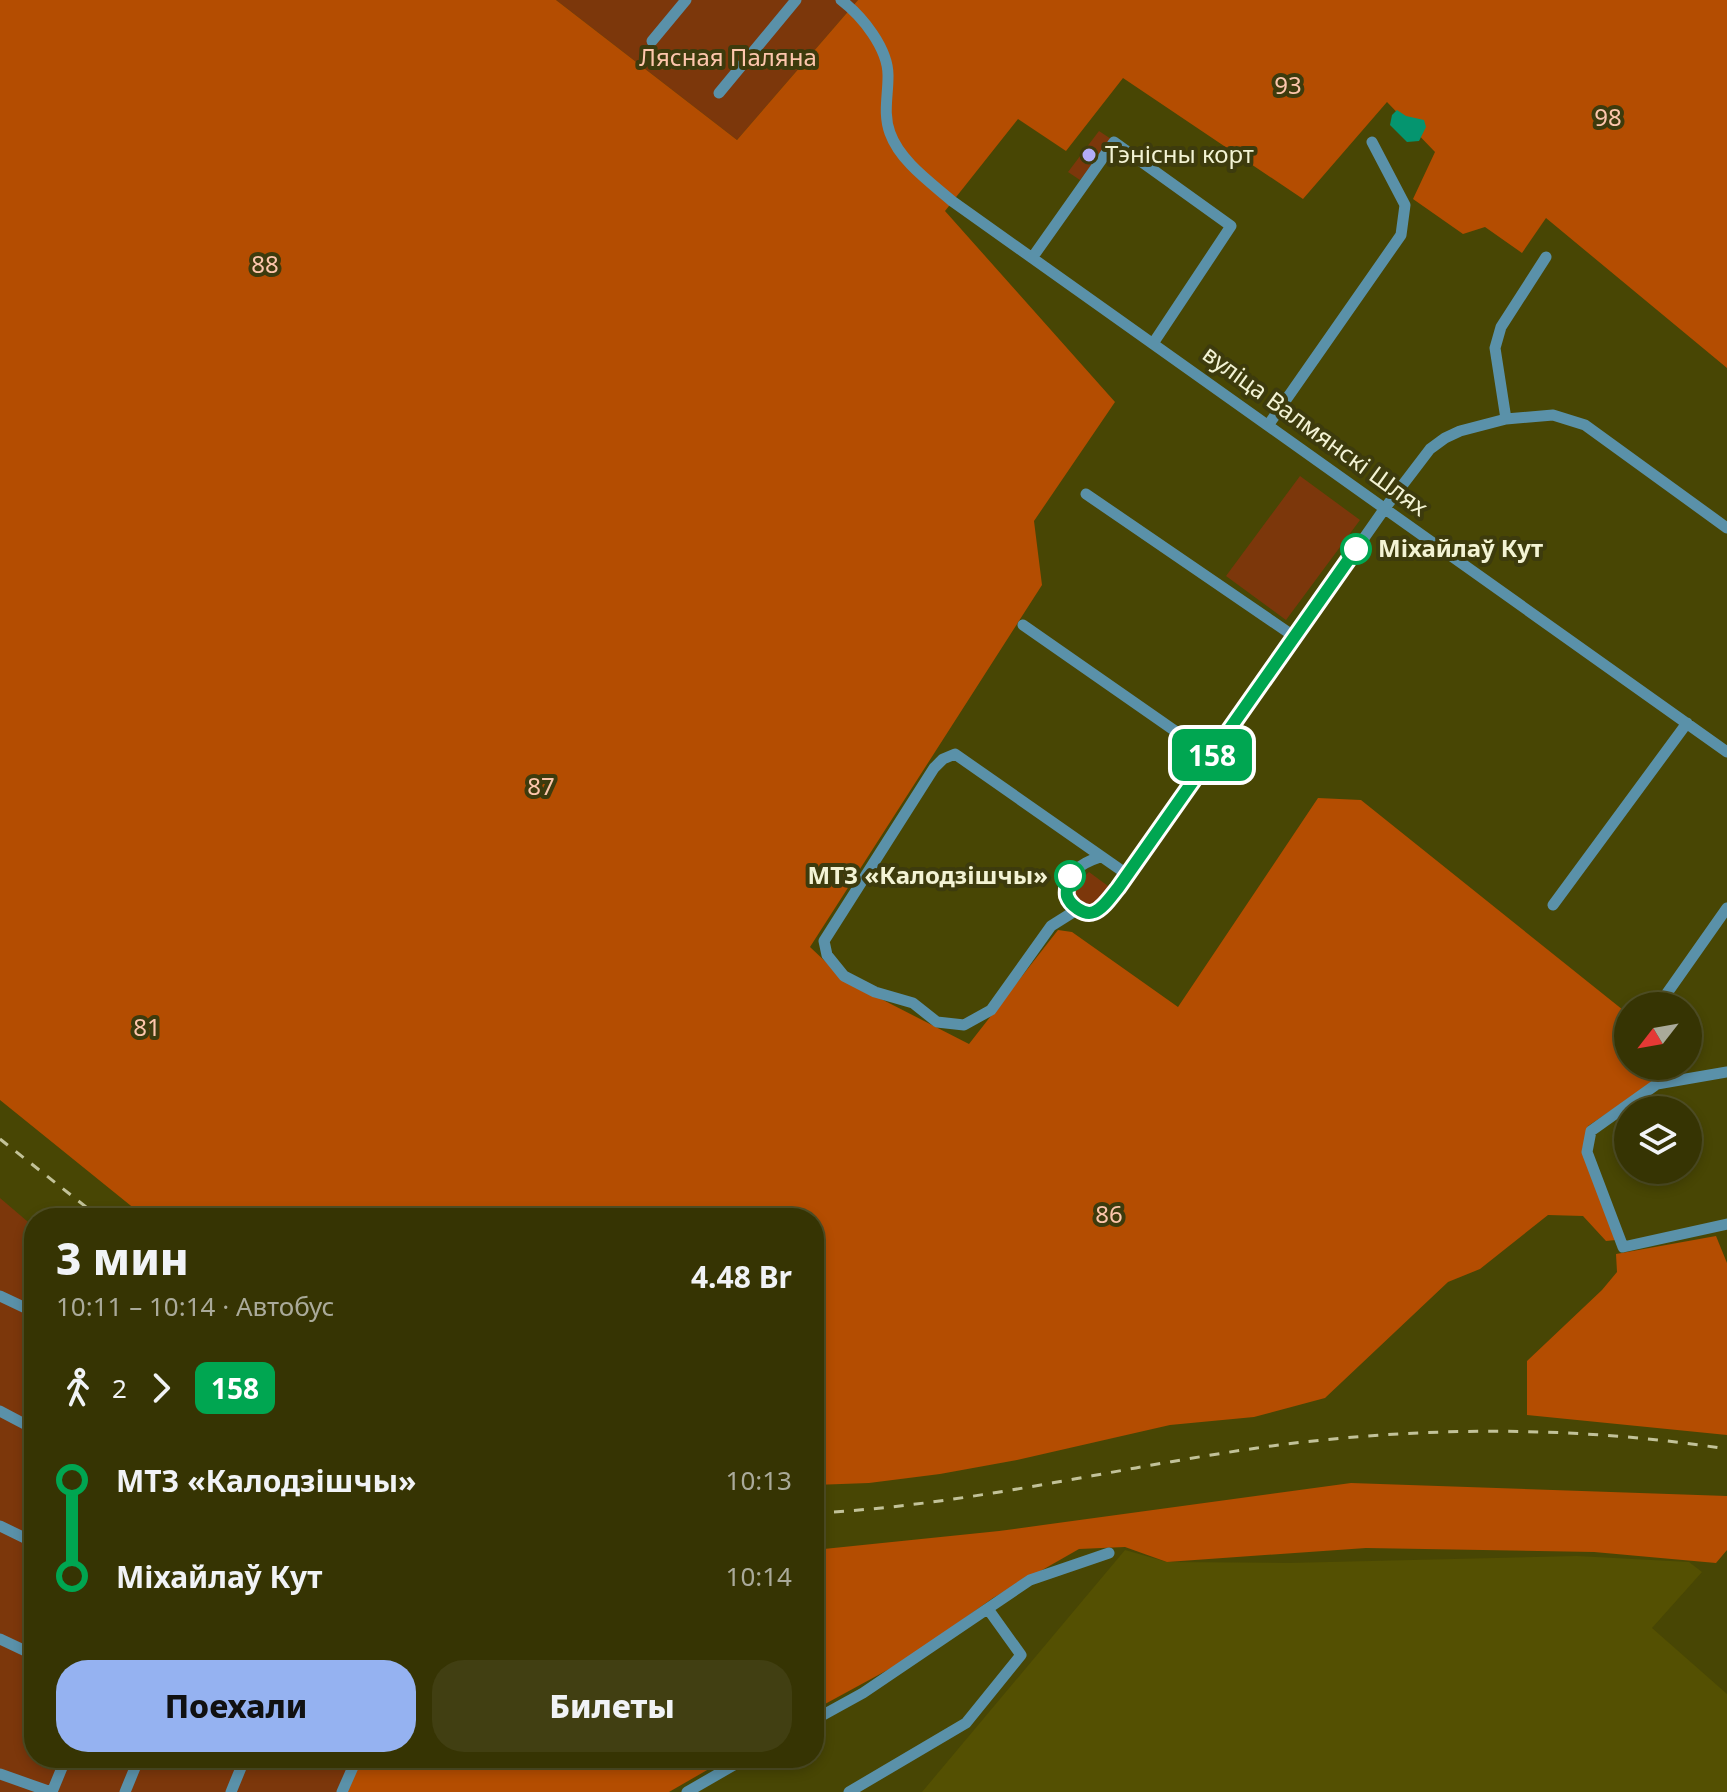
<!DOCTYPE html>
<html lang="ru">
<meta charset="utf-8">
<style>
:root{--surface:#363403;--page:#413f12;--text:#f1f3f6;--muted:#aaaa9a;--line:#504f25;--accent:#95b2f1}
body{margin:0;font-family:"Noto Sans",sans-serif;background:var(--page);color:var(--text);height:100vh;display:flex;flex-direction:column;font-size:30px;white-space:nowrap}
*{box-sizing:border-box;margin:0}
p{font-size:26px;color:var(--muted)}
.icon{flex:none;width:44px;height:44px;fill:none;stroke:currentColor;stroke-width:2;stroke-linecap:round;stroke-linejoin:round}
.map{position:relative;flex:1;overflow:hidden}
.details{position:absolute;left:24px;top:1208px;width:800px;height:560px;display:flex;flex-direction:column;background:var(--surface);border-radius:32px;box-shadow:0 4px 12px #0003,0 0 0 2px var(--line)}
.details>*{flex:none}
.badge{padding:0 16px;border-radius:12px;font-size:28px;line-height:52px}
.needle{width:52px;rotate:239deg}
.fabs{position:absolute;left:1614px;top:992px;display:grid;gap:16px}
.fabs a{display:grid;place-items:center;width:88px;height:88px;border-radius:50%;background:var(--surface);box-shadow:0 4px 12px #0003,0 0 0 2px var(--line);font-size:40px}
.map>.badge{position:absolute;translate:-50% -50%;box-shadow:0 0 0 4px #fff}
.legs{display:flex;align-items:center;gap:12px;height:88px;padding:0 32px;font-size:26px}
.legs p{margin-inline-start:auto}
.head{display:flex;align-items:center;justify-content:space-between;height:136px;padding:0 32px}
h1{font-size:44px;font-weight:800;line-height:60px}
.cta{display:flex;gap:16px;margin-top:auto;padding:16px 32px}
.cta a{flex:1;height:92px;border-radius:32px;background:var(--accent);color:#111;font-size:32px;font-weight:800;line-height:92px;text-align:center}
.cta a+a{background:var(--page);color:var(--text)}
ul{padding:0 32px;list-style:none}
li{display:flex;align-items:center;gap:28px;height:96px;font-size:30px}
li i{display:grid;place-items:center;width:12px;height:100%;margin:0 10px;background:currentColor}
li i::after{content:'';width:20px;height:20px;margin:-10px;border:6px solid;border-radius:50%;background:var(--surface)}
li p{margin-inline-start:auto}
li:first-child i{background:linear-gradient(#0000 50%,currentColor 0)}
li:last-child i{background:linear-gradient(currentColor 50%,#0000 0)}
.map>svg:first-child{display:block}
.built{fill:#545002}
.green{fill:#7c370b}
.forest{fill:#b44d01}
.water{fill:#05956f}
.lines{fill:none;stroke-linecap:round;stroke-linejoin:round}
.minor{stroke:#5a91a9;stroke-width:11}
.rail{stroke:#c2c299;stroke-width:3;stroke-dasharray:10 10;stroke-linecap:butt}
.line-1-casing{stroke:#fff;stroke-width:18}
.line-1{stroke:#00a651;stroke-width:12}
.poi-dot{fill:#b2adf9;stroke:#3d3b0d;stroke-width:3}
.stop-1-dot{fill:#fff;stroke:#00a651;stroke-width:4}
.labels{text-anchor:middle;stroke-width:8;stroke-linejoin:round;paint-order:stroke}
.park-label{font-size:24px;fill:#fdc6ac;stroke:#3d3b0d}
.poi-label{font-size:24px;fill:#f3f3d4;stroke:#3d3b0d;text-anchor:start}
.street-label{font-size:24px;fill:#f3f3d4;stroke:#3d3b0d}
.stop-label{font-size:24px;font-weight:bold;fill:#f3f3d4;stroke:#3d3b0d;text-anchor:start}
</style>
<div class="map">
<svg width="1727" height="1792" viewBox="0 0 1727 1792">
<rect width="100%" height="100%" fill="#484604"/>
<!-- built -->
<path class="built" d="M1125 1550 1167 1562 1288 1563 1577 1556 1689 1562 1702 1572 1652 1628 1727 1694V1792H922Z"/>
<!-- green -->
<path class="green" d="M556 0H858L737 140Z
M1099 131 1111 139 1080 180 1068 172Z
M1300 476 1360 520 1286 620 1226 576Z
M1089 872 1108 886V890L1093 906C1064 902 1074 886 1089 872Z
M0 1198 34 1227V1758H353L338 1792H0Z"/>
<!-- forest -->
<path class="forest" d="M0 0H556L737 140 858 0H1727V368L1546 218 1522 253 1485 227 1463 234 1413 199 1435 152 1387 102 1303 199 1123 78 1066 151 1018 119 945 211 1115 402 1034 521 1042 585 810 947 846 981 969 1044 1058 930 1072 932 1178 1007 1318 798 1361 800 1628 1014V1066H1678L1682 1070 1655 1081 1588 1126 1582 1151 1616 1240 1606 1241 1583 1216 1548 1215 1480 1269 1448 1282 1325 1398 1254 1417 1170 1425 1017 1460 940 1474 869 1483 814 1485V1218H146L0 1100Z
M1716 1236 1727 1263V1435L1527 1415V1361L1602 1290 1617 1272 1616 1254Z
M1351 1483 1727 1496V1550L1716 1563 1594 1552 1366 1548 1167 1562 1125 1547 1079 1549 993 1598 904 1661 814 1710V1550L999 1531Z
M357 1758H728L669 1792H342Z"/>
<!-- water -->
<path class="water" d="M1397 110 1406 116 1424 120 1426 127 1419 141 1407 142 1390 125 1392 115Z"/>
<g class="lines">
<!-- minor -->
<path class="minor" d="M841 0C862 16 889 49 888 77 888 96 883 114 890 133 900 161 930 182 952 201L1727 752
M652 41 686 0
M719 93 796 0
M1032 258 1114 142 1231 226 1154 342
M1506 419 1495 348 1501 327 1546 257
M1269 424 1401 235 1405 205 1372 142
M1086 494 1295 637
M1023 625 1211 756
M1128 875 955 754 943 759 934 768 824 941 827 955 844 976 875 992 913 1003 937 1022 964 1025 991 1010 1051 926 1078 909 1094 913 1101 908 1128 875 1385 508 1430 449 1445 438 1460 431 1506 419 1553 415 1585 425 1727 528
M1553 905 1687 723
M1078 909 1067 895C1068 872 1079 864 1100 857
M1658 1006 1727 908
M1727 1072 1657 1084 1591 1131 1587 1152 1623 1247 1727 1224
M0 1296 34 1312
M0 1411 34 1429
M0 1526 29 1540
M0 1639 34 1655
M814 1720 863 1693 1030 1580 1109 1553
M0 1774 51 1792
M52 1792 66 1758
M125 1792 139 1758
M231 1792 245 1758
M342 1792 357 1758
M687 1792 746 1758
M849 1792 966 1723 1021 1655 988 1609"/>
<!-- rail -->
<path class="rail" d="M0 1139 100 1218
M814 1513C964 1506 1109 1469 1257 1448 1412 1426 1572 1425 1727 1449"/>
</g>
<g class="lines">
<defs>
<path id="line-1" d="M1070 876C1068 882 1066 890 1067 896 1070 905 1084 916 1094 912 1103 909 1112 895 1118 888L1356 549"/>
</defs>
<!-- line-1 casing -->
<use href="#line-1" class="line-1-casing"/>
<!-- line-1 -->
<use href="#line-1" class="line-1"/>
</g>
<!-- markers -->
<circle class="poi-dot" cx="1089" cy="155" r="8"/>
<g class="stop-1-dot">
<circle cx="1356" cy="549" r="14"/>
<circle cx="1070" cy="876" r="14"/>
</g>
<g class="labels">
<!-- park labels -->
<g class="park-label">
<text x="728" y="66">Лясная Паляна</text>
<text x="1288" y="94">93</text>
<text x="1608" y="126">98</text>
<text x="265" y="273">88</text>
<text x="541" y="795">87</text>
<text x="147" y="1036">81</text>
<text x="1109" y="1223">86</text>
</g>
<!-- poi labels -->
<g class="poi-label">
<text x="1105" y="163">Тэнісны корт</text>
</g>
<!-- street labels -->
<g class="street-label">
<text transform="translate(1315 431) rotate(36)" y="8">вуліца Валмянскі Шлях</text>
</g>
<!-- stop labels -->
<g class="stop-label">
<text x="1378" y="557">Міхайлаў Кут</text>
<text x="1048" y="884" text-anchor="end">МТЗ «Калодзішчы»</text>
</g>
</g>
</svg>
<div class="fabs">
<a><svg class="needle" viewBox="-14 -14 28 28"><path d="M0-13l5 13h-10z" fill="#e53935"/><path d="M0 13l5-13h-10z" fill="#aaaa9a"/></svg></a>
<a><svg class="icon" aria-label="layers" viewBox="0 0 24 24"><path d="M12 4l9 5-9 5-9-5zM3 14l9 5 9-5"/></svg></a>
</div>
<b class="badge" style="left:1212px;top:755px;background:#00a651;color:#fff">158</b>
<section class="details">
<div class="head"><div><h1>3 мин</h1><p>10:11 – 10:14 · Автобус</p></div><b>4.48 Br</b></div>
<div class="legs"><svg class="icon" aria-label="walk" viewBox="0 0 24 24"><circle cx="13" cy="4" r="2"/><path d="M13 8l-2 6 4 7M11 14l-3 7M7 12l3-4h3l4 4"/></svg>2<svg class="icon" aria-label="forward" viewBox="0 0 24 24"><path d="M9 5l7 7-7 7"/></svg><b class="badge" style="background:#00a651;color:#fff">158</b></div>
<ul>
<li><i style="color:#00a651"></i><b>МТЗ «Калодзішчы»</b><p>10:13</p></li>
<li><i style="color:#00a651"></i><b>Міхайлаў Кут</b><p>10:14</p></li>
</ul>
<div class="cta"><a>Поехали</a><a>Билеты</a></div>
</section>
</div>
